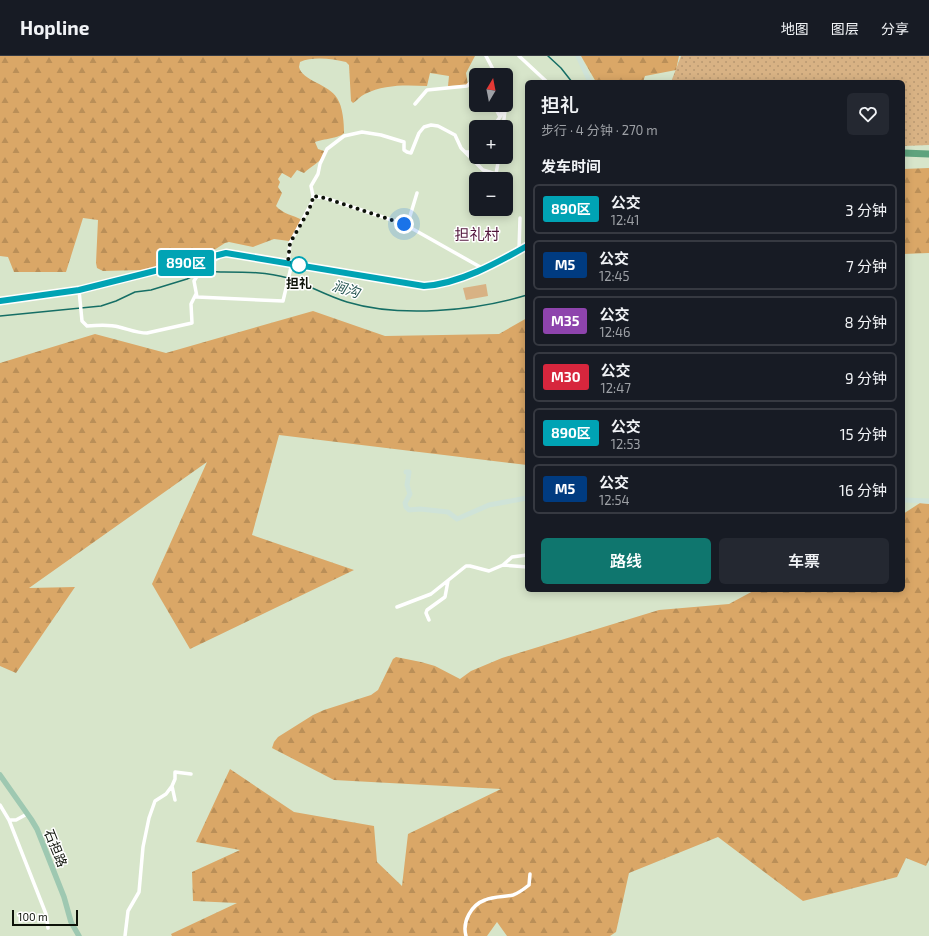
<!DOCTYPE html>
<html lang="zh">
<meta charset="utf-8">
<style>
:root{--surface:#171b24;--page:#242831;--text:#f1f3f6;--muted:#9ea1a6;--line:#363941;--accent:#0f766e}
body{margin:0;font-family:"Exo 2","Noto Sans SC",sans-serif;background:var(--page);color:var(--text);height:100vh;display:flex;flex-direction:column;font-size:15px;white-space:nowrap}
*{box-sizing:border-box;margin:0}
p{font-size:13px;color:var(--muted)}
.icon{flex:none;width:22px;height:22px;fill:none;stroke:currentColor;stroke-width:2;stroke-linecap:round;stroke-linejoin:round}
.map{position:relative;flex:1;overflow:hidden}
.sheet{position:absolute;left:525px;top:24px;width:380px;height:512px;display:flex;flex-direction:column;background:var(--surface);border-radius:6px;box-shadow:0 2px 10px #0003}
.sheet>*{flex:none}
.badge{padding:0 8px;border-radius:3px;font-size:14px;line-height:26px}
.needle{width:26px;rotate:10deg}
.controls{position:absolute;left:469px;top:12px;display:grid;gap:8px}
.controls a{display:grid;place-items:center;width:44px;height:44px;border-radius:6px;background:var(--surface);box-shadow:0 2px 10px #0003;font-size:20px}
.scale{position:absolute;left:12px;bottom:10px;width:66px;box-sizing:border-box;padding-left:4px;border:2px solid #0d1209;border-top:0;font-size:11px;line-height:14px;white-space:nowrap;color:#0d1209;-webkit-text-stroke:3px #fff;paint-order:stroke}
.you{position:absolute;width:20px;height:20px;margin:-10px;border:3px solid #fff;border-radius:50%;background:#1a73e8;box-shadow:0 0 0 6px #1a73e833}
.map>.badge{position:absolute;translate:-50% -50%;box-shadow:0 0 0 2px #fff}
h2{padding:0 16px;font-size:15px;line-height:36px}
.round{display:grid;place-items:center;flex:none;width:42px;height:42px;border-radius:6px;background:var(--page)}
.summary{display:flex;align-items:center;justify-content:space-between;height:68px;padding:0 16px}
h1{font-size:19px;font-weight:600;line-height:30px}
.primary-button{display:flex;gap:8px;margin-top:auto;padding:8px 16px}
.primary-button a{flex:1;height:46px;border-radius:6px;background:var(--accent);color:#fff;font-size:16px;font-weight:600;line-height:46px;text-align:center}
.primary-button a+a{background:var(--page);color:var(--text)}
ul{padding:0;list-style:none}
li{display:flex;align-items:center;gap:12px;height:50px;margin:0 8px 6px;padding:0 8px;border:2px solid var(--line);border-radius:6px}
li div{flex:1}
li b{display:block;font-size:15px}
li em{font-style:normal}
li .badge{min-width:44px;font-weight:700;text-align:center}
header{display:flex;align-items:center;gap:24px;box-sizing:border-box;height:56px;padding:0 20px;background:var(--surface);border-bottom:1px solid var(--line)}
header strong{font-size:19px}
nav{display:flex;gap:22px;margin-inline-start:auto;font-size:14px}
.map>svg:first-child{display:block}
.grass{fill:url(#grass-dots)}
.forest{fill:url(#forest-firs)}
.pitch{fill:#d8b284}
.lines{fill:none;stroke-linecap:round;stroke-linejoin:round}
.stream{stroke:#156e65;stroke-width:1.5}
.street{stroke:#fff;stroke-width:3.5}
.secondary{stroke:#cfe3d8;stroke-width:5}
.primary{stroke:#9ec8b1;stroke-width:5.5}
.highway{stroke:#5ea37d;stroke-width:7}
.line-casing{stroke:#fff;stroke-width:9}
.line{stroke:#00a3b4;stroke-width:6}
.walk{stroke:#0d1209;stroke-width:4;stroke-dasharray:0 7.2}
.stop-dot{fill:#fff;stroke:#00a3b4;stroke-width:2}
.labels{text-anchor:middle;stroke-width:3;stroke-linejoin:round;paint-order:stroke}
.stop-label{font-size:13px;font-weight:bold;fill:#0d1209;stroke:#fff}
.street-label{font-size:13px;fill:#0d1209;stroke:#fff}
.water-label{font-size:14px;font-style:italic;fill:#285753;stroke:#fff}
.quarter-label{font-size:15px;fill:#51153b;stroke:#fff}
</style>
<header>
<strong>Hopline</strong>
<nav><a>地图</a><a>图层</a><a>分享</a></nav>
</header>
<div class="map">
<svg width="929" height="880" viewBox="0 0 929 880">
<defs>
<pattern id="grass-dots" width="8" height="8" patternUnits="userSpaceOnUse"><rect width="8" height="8" fill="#d8b284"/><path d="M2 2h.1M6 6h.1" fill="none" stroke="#b89871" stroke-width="1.8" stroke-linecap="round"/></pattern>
<pattern id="forest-firs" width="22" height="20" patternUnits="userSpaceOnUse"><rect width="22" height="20" fill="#daa767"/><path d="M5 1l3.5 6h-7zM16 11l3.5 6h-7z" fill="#ba8f58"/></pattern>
</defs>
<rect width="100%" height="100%" fill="#d7e5ca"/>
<!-- grass -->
<path class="grass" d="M681 0H929V89L903 90V26H671Z"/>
<!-- forest -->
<path class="forest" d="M0 0H475L466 17 468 29 448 30 449 20 430 17 427 30C407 29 384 28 365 38 360 40 357 45 353 47L351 45 349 9 346 6C333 3 313 0 300 6L299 11C302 25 329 28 337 42 343 51 344 67 344 77 340 82 323 83 315 86L318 93 327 96C321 106 311 110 304 117L297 114 291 122 282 117 278 123 280 126 278 131 282 137 276 150C283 158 293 159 302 164L292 183 289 185 274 183 253 191 229 186 225 187 211 196 200 201 142 214 103 215 97 212 96 207 98 164 83 162 66 216H14L8 201 0 200Z
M581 0H679L676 14 645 20 643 26H596Z
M929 112V197L903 198V113Z
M313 255 385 280 499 278 527 262V409L279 379 252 479 354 514 190 593 152 528 207 406 29 532 75 531 16 617 0 610V307L95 278 166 297Z
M920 447 929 448V804L926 810 906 802 897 821 803 845 718 781 629 817 616 876 610 880H507L497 866 487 880H172L171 878 237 847 193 845 192 816 240 794 196 786 230 713 294 756 374 770 377 806 402 830 408 778 501 733 334 724 272 692 274 686 278 681 313 659 324 654 371 639 378 634 393 603 396 601 421 606 435 610 460 623 471 615 502 602 659 554 729 548 755 534H903V458Z"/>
<!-- pitch -->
<path class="pitch" d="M486 228 488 240 466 244 463 232Z"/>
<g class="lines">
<!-- stream -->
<path class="stream" d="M548 0 561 12 572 26
M200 216C208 215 216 216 224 216 246 216 267 216 288 222 308 229 327 240 347 246 400 262 474 255 527 239
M0 260 101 250 116 245 135 236 151 234 187 223 197 218"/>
<!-- street -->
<path class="street" d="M486 0 496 19
M519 0 547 26
M415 48 427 34 467 30 471 26 476 24
M494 49 500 61 505 49
M493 71 500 61
M503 71 506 46
M465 96 483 114 496 118 499 101
M313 140 325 142 404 168 482 212
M407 170 417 137
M519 194 520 162
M220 201 203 211 194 225 197 241 283 245 292 207
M288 207 290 187 312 146 313 140 311 130 318 118 320 108 327 93 344 80 362 76 381 79 404 86V94L407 96 411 97 419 77 424 71 431 69 438 70 455 79 461 92 465 96H476
M79 234 82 265 87 270C98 269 109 268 119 271 128 273 137 277 147 277L192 267 191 248 196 238
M503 509 527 511
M397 551 431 538 466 510H470L489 515 503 509 512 501 527 499
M429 564 426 557 427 554 445 541 448 525
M172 730 175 723V716L191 718
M0 749 9 764 46 858 48 872
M9 764H16L27 758
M125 880 128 855 139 836 143 791 149 762 155 745 166 738 172 730 175 744
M466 880C462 866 471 849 485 844 494 840 504 841 513 839 519 837 524 833 529 829L530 818"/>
<!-- secondary -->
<path class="secondary" d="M578 0 590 26
M406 416H409L407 429 410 438 405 447 406 451 409 454 420 453 448 456 457 463 489 449 527 442
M903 444 929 445"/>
<!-- primary -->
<path class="primary" d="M0 719 31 763 37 773 64 841 71 866 79 880"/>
<!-- highway -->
<path class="highway" d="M903 97 929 98
M0 245 79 234 226 197 424 230C460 227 496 207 527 190"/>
</g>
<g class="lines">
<defs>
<path id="line" d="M0 245 79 234 226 197 424 230C459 228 497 207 527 190"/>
</defs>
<!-- line casing -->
<use href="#line" class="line-casing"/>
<!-- line -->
<use href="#line" class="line"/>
<!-- walk -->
<path class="walk" d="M299 209 288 206 290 187 308 156 312 146 313 140 325 142 404 168"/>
</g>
<!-- markers -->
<circle class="stop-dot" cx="299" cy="209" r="8"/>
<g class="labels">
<!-- stop labels -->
<g class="stop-label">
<text x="299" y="232">担礼</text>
</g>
<!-- street labels -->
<g class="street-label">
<text transform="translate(56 792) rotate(68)" y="5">石担路</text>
</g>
<!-- water labels -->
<g class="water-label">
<text transform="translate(346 233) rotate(17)" y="5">涧沟</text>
</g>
<!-- quarter labels -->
<g class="quarter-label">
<text x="477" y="184">担礼村</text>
</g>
</g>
</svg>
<div class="controls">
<a><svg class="needle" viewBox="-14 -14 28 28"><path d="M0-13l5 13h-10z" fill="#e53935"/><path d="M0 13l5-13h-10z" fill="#9ea1a6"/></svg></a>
<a>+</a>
<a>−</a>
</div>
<div class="scale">100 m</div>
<div class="you" style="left:404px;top:168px"></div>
<b class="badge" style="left:186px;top:207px;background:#00a3b4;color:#fff">890区</b>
<section class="sheet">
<div class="summary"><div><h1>担礼</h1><p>步行 · 4 分钟 · 270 m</p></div><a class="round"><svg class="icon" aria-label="heart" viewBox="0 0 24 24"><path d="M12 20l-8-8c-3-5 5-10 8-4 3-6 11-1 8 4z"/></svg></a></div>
<h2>发车时间</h2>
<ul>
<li><span class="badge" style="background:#00a3b4;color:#fff">890区</span><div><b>公交</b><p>12:41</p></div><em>3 分钟</em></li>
<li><span class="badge" style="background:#003b80;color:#fff">M5</span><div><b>公交</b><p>12:45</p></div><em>7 分钟</em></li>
<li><span class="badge" style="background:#8e44ad;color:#fff">M35</span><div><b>公交</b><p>12:46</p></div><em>8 分钟</em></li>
<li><span class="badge" style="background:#d7263d;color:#fff">M30</span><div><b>公交</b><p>12:47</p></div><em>9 分钟</em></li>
<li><span class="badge" style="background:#00a3b4;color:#fff">890区</span><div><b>公交</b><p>12:53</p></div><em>15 分钟</em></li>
<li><span class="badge" style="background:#003b80;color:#fff">M5</span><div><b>公交</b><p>12:54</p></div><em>16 分钟</em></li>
</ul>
<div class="primary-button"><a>路线</a><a>车票</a></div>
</section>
</div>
